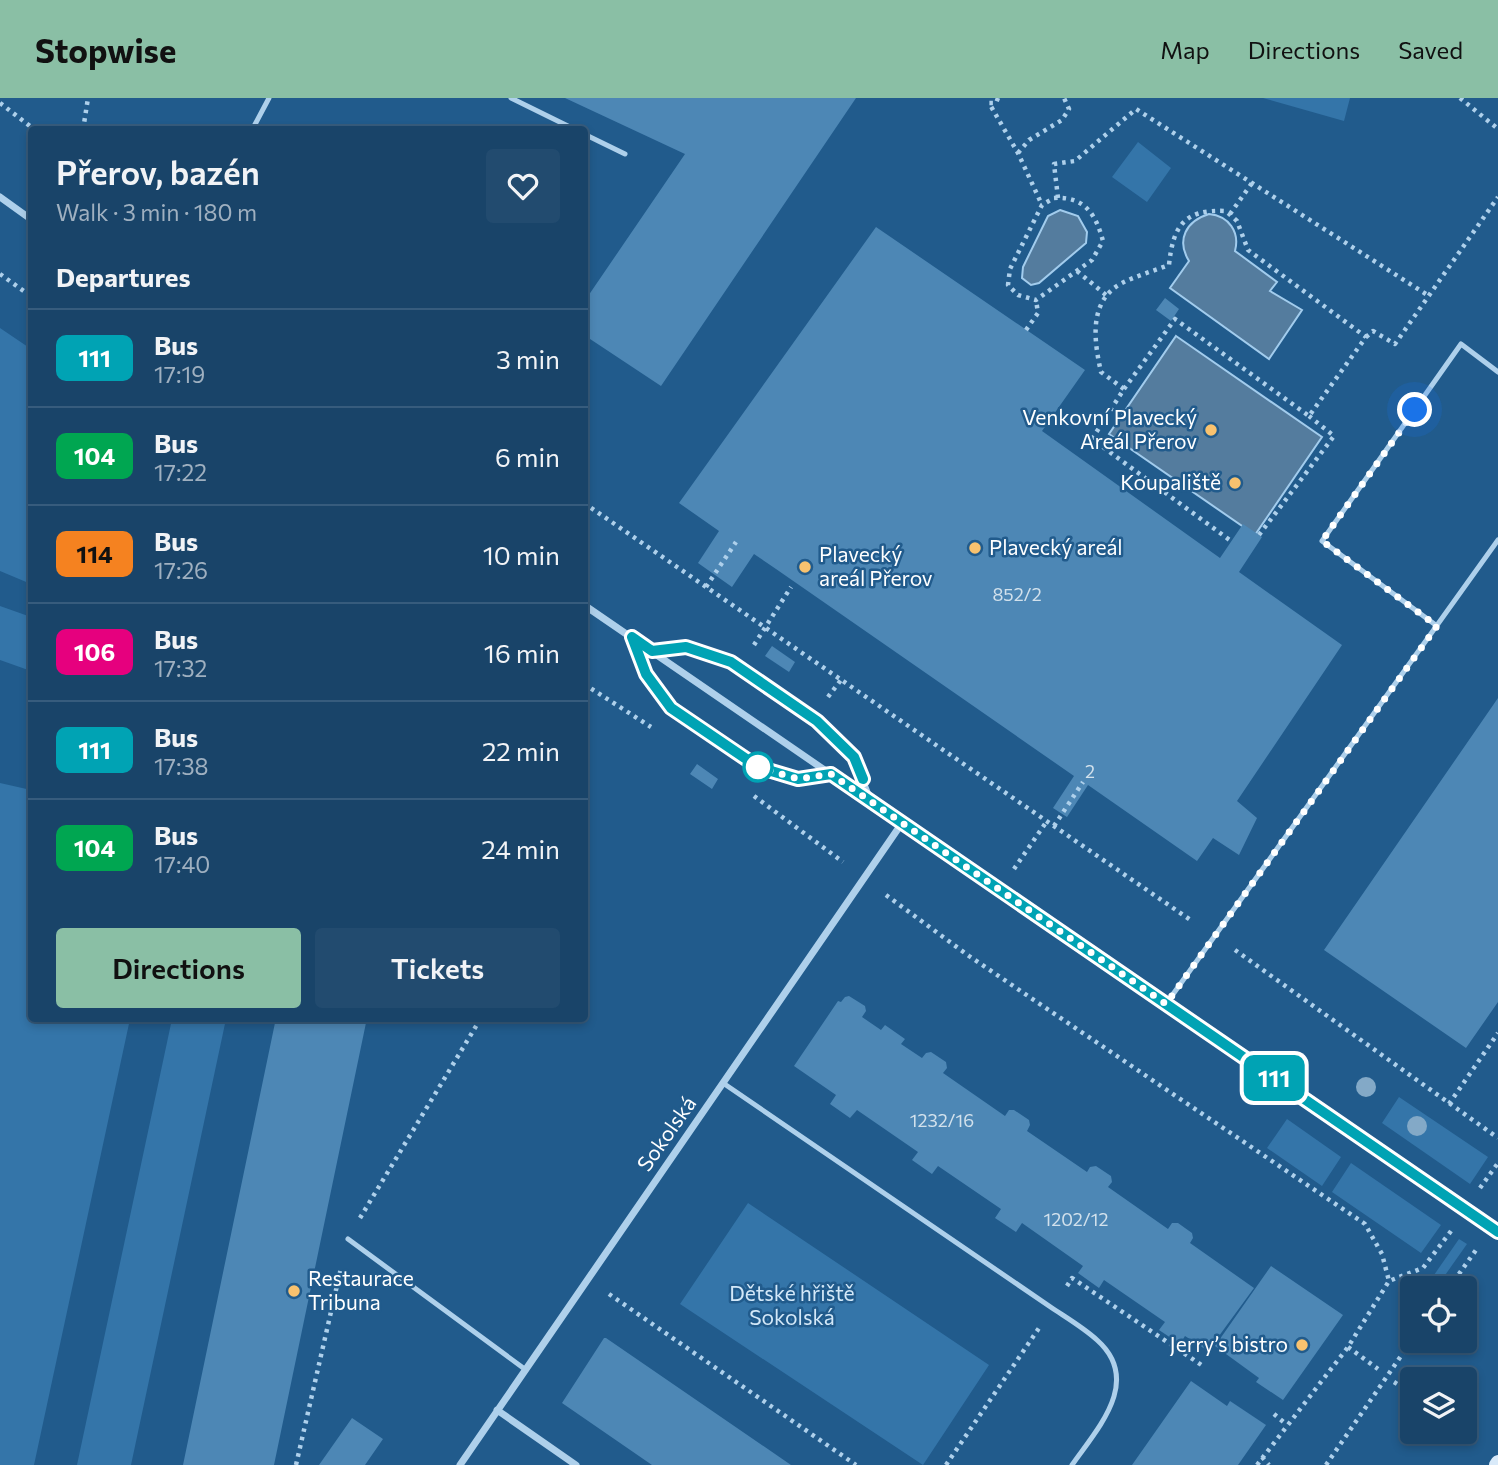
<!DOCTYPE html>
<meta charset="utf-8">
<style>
:root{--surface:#194469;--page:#224b6f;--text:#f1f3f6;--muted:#9fb0c0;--line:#375c7d;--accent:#8abfa5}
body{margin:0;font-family:Commissioner,sans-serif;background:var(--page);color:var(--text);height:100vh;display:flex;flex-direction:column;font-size:26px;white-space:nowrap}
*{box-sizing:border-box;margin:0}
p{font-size:23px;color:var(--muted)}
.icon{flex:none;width:38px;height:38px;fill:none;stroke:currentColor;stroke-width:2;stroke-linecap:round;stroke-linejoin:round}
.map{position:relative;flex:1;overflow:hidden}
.sheet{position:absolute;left:28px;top:28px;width:560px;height:896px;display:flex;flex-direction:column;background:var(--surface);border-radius:7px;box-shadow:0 4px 10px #0003,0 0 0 2px var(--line)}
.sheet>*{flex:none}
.badge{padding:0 14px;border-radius:10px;font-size:24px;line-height:46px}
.controls{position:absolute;left:1400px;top:1178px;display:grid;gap:14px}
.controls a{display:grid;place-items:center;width:77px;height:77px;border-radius:7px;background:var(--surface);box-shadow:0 4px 10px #0003,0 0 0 2px var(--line);font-size:35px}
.you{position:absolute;width:35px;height:35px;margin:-18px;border:5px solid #fff;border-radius:50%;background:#1a73e8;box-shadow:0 0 0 10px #1a73e833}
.map>.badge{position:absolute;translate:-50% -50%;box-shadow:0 0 0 4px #fff}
h2{padding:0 28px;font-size:26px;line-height:63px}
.round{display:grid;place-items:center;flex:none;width:74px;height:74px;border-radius:7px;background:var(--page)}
.summary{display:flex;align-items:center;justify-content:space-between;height:119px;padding:0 28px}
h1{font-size:33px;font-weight:600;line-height:52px}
.primary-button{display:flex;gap:14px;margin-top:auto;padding:14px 28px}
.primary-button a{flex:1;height:80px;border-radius:7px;background:var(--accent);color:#111;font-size:28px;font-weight:600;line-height:80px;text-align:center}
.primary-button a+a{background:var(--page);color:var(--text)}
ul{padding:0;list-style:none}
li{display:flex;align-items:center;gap:21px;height:98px;padding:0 28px;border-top:2px solid var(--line)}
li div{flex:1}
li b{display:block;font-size:26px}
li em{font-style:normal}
li .badge{min-width:77px;font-weight:700;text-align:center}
header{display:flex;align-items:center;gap:42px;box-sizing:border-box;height:98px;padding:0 35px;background:var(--accent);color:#111}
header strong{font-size:33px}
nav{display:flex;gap:38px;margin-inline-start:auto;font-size:24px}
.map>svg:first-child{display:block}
.green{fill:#3475a9}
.water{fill:#547c9e;stroke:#a2cced;stroke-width:2}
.building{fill:#4d87b5}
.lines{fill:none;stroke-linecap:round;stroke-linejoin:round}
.path{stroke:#aed0eb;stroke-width:4.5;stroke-dasharray:3.5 5;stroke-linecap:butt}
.lane{stroke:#aed0eb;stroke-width:5}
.street{stroke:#aed0eb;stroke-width:7}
.secondary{stroke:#d9eaf9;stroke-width:14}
.tree{fill:#83a9c7}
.line-casing{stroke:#fff;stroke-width:16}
.line{stroke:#00a3b4;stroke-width:10}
.walk{stroke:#fff;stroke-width:7;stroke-dasharray:0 12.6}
.poi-dot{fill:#f8c26f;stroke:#215b8c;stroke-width:2.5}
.stop-dot{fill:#fff;stroke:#00a3b4;stroke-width:3.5}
.labels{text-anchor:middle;stroke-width:5;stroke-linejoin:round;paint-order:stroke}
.number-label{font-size:18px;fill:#d2e1ec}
.poi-label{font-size:21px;fill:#fff;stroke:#215b8c;text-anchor:end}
.street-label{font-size:21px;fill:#fff;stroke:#215b8c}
.park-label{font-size:21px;fill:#d3e8f8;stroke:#215b8c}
</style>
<header>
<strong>Stopwise</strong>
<nav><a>Map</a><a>Directions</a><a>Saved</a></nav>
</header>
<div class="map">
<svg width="1498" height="1367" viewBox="0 0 1498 1367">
<rect width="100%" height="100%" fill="#215b8c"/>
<!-- green -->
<path class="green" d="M1263 0H1350L1344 23Z
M1138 44 1171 70 1147 104 1112 79Z
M0 230 31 251V486L0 473Z
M0 508 31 519V573L0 562Z
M0 685 31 692 32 920 130 921 34 1367H0Z
M172 921H226L131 1367H77Z
M1399 999 1488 1059 1470 1086 1382 1025Z
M1287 1021 1341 1059 1322 1088 1267 1050Z
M1351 1065 1441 1127 1421 1155 1332 1094Z
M748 1105 989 1267 923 1367 680 1206Z
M1459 1141 1467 1146 1436 1190H1425Z"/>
<!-- water -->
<path class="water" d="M1060 112 1078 118 1087 134 1086 145 1039 185 1031 187 1022 180 1023 169 1048 118Z
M1209 116C1229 118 1240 134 1235 153L1277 184 1270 193 1302 212 1269 261 1170 190 1189 163C1176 142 1186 123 1209 116Z
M1176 238 1322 339 1244 453 1245 430 1109 336Z"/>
<!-- building -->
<path class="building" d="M565 0H856L661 288 584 237V204L685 56Z
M876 129 1085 272 1042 333 1220 460 1243 426 1262 439 1239 474 1342 547 1237 703 1257 720 1239 757 1213 740 1197 763 1088 687 1067 719 1053 710 1074 678 776 471 754 456 732 489 698 465 719 433 679 405Z
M1165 200 1179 211 1171 223 1156 212Z
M772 548 795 564 789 574 765 558Z
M1498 600V904L1466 950 1324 852Z
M697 666 718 681 712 691 690 676Z
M849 898 865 908 866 913 862 919 881 932 885 927 905 941 901 946 922 960 926 955 931 954 946 964 947 970 943 975 1005 1018 1009 1012H1014L1029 1022 1030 1027 1027 1033 1087 1074 1090 1069 1096 1068 1111 1078 1112 1084 1108 1089 1168 1131 1172 1125H1178L1192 1135 1193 1140 1190 1145 1254 1190 1208 1253 1185 1238 1180 1246 1159 1232 1165 1224 1104 1182 1099 1190 1078 1175 1083 1168 1022 1125 1016 1134 995 1120 1001 1111 938 1068 932 1076 912 1062 918 1054 857 1012 850 1020 830 1006 836 997 794 968 838 903 841 904 845 899Z
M276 920H367L274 1367H183Z
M1271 1168 1343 1217 1283 1302 1256 1284 1259 1280 1215 1248Z
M604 1240H606L791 1367H652L562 1305Z
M1191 1283 1227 1308 1230 1303 1266 1327 1238 1367H1132Z
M352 1320 383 1341 365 1367H319Z"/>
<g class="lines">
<!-- path -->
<path class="path" d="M998 0 996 5H989L1018 55 1042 107
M1460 0 1498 31
M0 5 35 32
M83 32 88 0
M1018 55 1029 42 1062 22 1069 11 1064 0
M1054 100C1085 98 1096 117 1103 143L1092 162 1036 202 1018 197 1008 187 1010 171 1042 107Z
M1058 100 1054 66 1075 63 1136 11 1429 198
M1230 116 1252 85
M1077 173 1106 197
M0 176 32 199
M1026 232 1038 215 1036 202
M1366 239 1373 233 1395 246 1498 99
M1124 291 1175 221 1309 318 1366 239 1248 152 1237 123 1226 113C1184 111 1173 128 1169 167 1153 173 1136 178 1122 185 1088 203 1094 243 1101 274L1124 291 1092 341 1231 443
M584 405 1192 823
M1259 437 1334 338 1309 318
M706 489 736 444
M754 547 791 489
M584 586 651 629
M828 599 841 582
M754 698 843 764
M1054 728 1083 684
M1014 771 1047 723
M886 797 969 858 1365 1126 1382 1156 1389 1183
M1235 852 1498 1040
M1449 1006 1498 935
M1480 1090 1498 1065
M360 1120 481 920
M1067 1188 1072 1180 1203 1268
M1449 1190 1476 1152
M609 1196 856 1367
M1348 1249 1378 1271
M1394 1284 1412 1295
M1274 1316 1287 1327
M1262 1359 1269 1367
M296 1367 341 1170
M946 1367 1039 1230
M1257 1367 1348 1249 1389 1183 1423 1170 1451 1133
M1326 1367 1412 1242"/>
<!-- lane -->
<path class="lane" d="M511 0 576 32
M252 32 269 0
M584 36 625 56
M1437 528 1322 443 1461 246 1498 274
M633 542 646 576 672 610 758 669 798 681 831 676
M652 553 686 549 731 564 817 623 854 659 872 704
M1166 906 1498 442
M723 985 1052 1210C1067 1220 1084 1230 1097 1242 1143 1283 1097 1331 1072 1367
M348 1141 526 1272"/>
<!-- street -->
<path class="street" d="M0 99 32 122
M584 507 1498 1134
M497 1312 576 1367
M460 1367 902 725"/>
<!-- secondary -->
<path class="secondary" d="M1496 1367 1498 1364"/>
</g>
<!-- trees -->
<g class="tree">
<circle cx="1366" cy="989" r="10"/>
<circle cx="1417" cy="1028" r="10"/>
</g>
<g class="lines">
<defs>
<path id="line" d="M863 681 854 659 817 623 731 564 686 549 652 553 632 539 646 576 671 610 758 669 798 681 831 676 1498 1134"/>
</defs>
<!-- line casing -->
<use href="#line" class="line-casing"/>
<!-- line -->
<use href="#line" class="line"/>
<!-- walk -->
<path class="walk" d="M758 669 798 681 831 676 1166 906 1437 528 1322 443 1415 312"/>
</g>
<!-- markers -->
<g class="poi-dot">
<circle cx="1211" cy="332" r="7"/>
<circle cx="1235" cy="385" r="7"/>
<circle cx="975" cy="450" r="7"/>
<circle cx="805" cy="469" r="7"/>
<circle cx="294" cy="1193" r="7"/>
<circle cx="1302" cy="1247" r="7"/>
</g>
<circle class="stop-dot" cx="758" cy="669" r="14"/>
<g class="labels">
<!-- number labels -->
<g class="number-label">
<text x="1017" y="503">852/2</text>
<text x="1090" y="680">2</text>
<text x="942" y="1029">1232/16</text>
<text x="1076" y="1128">1202/12</text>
</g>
<!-- poi labels -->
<g class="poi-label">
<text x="1197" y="327">Venkovní Plavecký<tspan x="1197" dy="24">Areál Přerov</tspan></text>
<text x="1221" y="392">Koupaliště</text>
<text x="989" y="457" text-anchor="start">Plavecký areál</text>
<text x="819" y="464" text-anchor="start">Plavecký<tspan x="819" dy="24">areál Přerov</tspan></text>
<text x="308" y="1188" text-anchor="start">Restaurace<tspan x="308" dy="24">Tribuna</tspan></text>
<text x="1288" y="1254">Jerry’s bistro</text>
</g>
<!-- street labels -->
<g class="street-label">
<text transform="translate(667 1036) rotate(-55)" y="7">Sokolská</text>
</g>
<!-- park labels -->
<g class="park-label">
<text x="792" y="1203">Dětské hřiště<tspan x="792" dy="24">Sokolská</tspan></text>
</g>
</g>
</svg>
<div class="controls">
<a><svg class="icon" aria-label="locate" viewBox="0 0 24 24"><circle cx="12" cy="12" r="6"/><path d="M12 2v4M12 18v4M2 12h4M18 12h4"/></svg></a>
<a><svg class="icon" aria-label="layers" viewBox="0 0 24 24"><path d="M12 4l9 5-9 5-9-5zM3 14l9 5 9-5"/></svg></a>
</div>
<div class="you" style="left:1415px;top:312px"></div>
<b class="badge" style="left:1274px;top:980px;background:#00a3b4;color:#fff">111</b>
<section class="sheet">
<div class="summary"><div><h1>Přerov, bazén</h1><p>Walk · 3 min · 180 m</p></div><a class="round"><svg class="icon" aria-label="heart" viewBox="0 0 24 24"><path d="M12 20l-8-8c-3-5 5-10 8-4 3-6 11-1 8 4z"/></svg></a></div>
<h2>Departures</h2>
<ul>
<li><span class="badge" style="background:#00a3b4;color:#fff">111</span><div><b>Bus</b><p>17:19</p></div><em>3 min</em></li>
<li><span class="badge" style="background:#00a651;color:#fff">104</span><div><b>Bus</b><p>17:22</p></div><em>6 min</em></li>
<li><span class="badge" style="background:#f58220;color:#111">114</span><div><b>Bus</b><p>17:26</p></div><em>10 min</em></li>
<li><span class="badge" style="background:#e6007e;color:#fff">106</span><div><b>Bus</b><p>17:32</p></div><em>16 min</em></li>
<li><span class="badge" style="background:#00a3b4;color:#fff">111</span><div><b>Bus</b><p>17:38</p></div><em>22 min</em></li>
<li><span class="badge" style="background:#00a651;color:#fff">104</span><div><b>Bus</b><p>17:40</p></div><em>24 min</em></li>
</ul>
<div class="primary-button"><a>Directions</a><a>Tickets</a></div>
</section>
</div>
